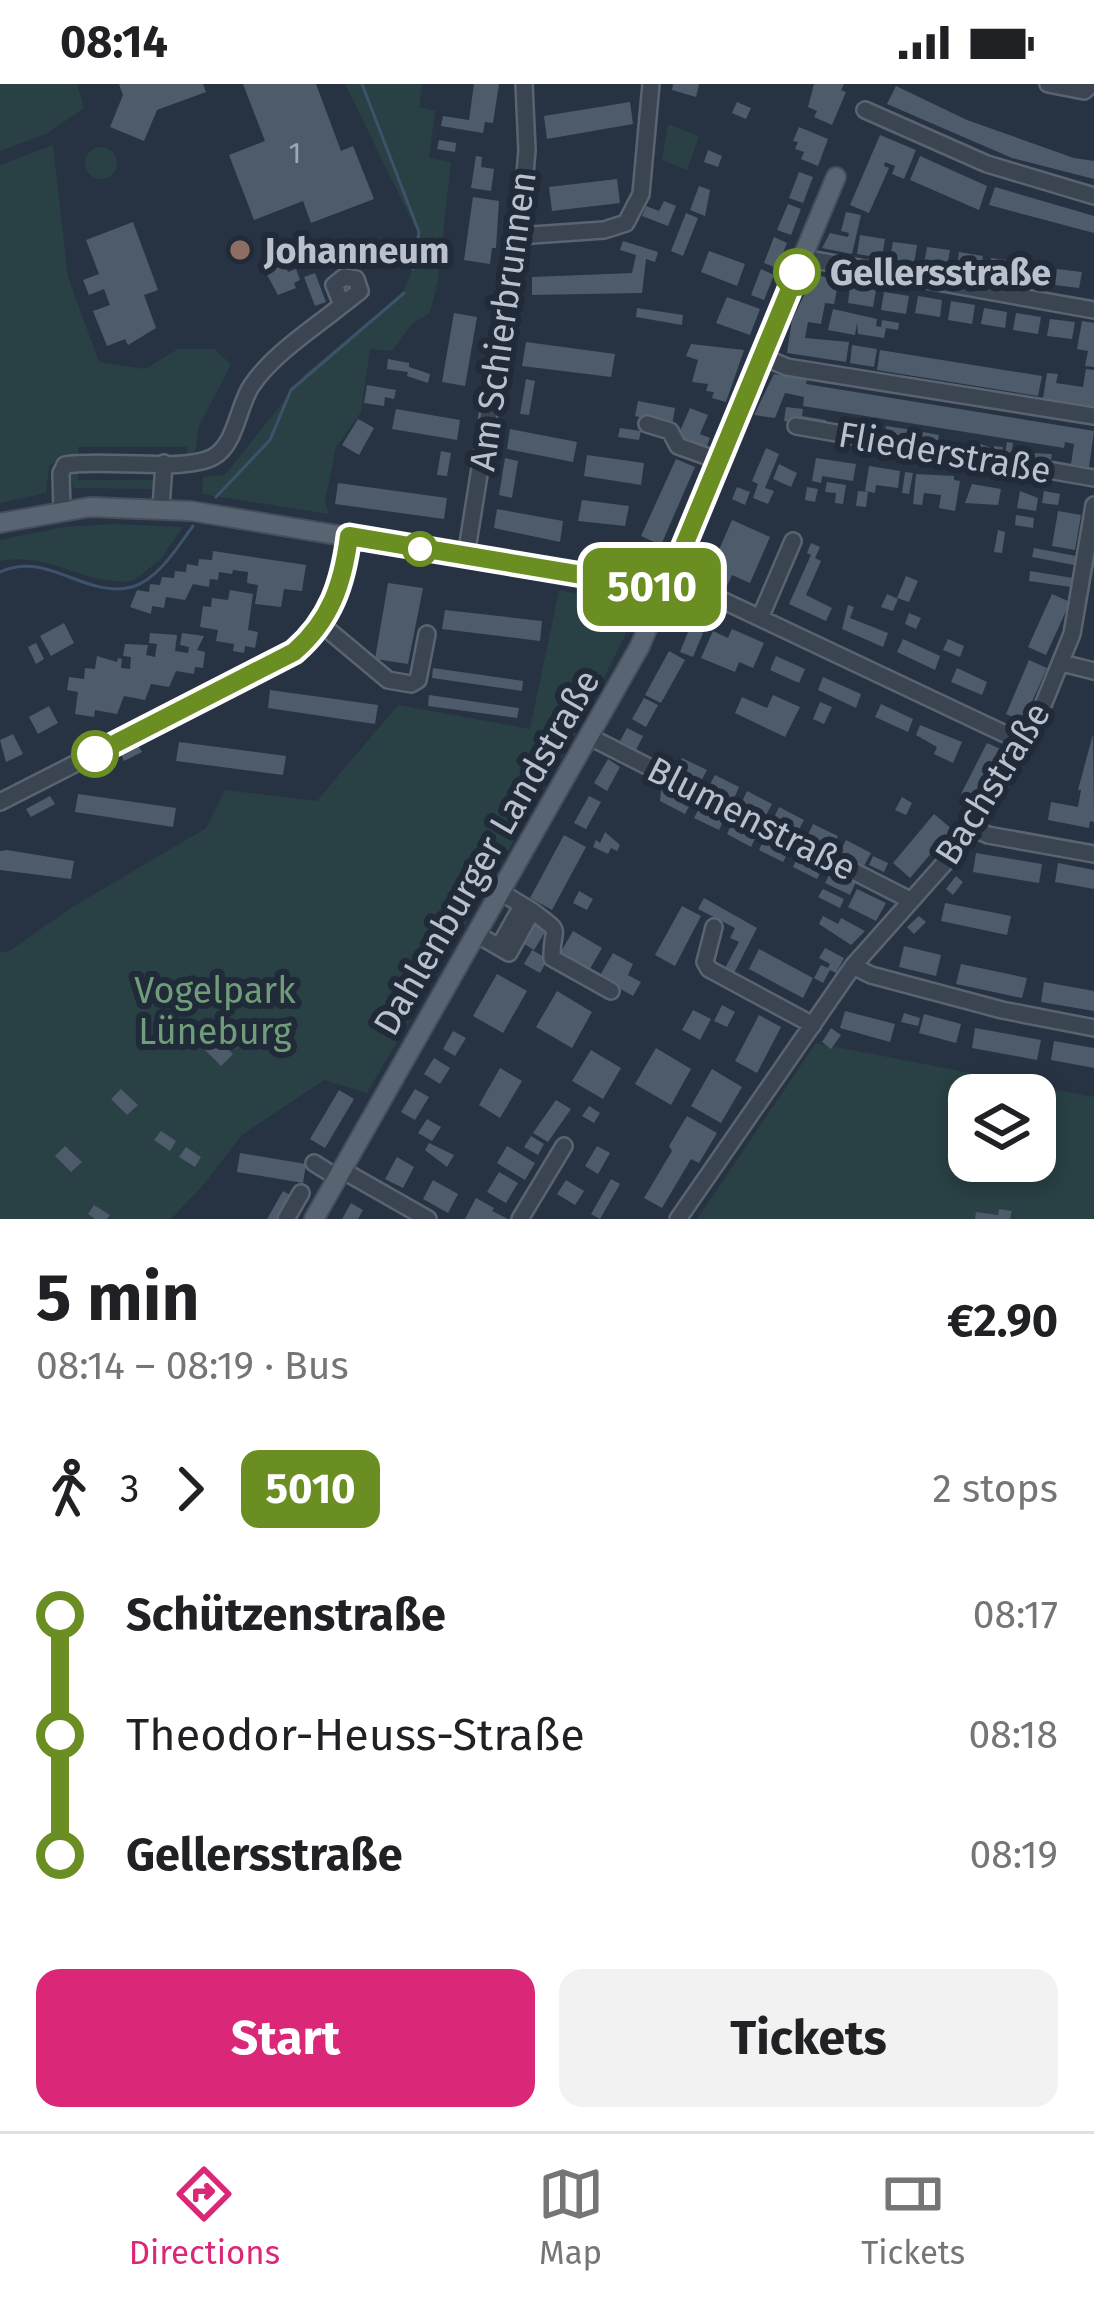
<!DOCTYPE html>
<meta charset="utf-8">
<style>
:root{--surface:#fff;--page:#f2f2f2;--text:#202124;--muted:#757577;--line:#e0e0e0;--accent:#db2777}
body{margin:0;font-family:"Fira Sans",sans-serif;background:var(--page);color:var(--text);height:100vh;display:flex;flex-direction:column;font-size:45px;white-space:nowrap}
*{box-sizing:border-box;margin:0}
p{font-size:39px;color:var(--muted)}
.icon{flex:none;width:66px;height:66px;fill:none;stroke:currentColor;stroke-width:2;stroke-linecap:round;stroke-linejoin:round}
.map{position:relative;height:1135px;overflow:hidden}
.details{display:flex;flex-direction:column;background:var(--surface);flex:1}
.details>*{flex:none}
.badge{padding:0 24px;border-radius:18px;font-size:42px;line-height:78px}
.controls{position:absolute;left:948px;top:990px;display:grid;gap:24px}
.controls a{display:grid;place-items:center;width:108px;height:108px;border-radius:24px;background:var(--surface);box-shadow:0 6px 18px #0003;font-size:60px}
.map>.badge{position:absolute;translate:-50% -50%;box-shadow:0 0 0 6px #fff}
.legs{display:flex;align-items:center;gap:18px;height:132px;padding:0 36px;font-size:39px}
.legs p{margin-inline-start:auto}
.head{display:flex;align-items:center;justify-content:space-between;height:204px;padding:0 36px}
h1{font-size:66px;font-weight:700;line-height:90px}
.button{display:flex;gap:24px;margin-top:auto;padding:24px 36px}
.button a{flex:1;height:138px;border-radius:24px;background:var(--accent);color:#fff;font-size:48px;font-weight:700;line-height:138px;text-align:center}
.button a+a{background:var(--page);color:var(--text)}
ul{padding:0 36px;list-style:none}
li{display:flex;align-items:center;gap:42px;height:120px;font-size:45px}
li i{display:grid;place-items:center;width:18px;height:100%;margin:0 15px;background:currentColor}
li i::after{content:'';width:30px;height:30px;margin:-15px;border:9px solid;border-radius:50%;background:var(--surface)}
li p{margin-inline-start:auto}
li:first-child i{background:linear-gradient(#0000 50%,currentColor 0)}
li:last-child i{background:linear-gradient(currentColor 50%,#0000 0)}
.status{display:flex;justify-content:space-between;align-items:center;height:84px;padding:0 60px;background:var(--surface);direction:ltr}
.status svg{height:33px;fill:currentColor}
.tab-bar{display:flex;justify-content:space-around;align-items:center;height:168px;border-top:3px solid var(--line);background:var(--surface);font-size:33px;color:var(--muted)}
.tab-bar a{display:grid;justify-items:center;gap:6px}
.tab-bar .selected{color:var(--accent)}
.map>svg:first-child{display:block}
.green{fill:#294144;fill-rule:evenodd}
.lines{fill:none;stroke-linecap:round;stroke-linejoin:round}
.stream{stroke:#3d526b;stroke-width:3}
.building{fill:#4d5b6b}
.minor-casing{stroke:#5a6370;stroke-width:20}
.major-casing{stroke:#454e5c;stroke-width:22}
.minor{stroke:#3b4552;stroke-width:15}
.major{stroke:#596472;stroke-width:18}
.line-1-casing{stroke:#fff;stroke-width:27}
.line-1{stroke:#6b8e23;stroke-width:18}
.education-dot{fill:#8d6e63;stroke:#202a38;stroke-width:4.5}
.stop-1-dot{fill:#fff;stroke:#6b8e23;stroke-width:6}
.labels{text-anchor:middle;stroke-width:12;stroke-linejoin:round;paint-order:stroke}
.number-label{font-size:30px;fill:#9ea8b4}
.poi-label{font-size:36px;font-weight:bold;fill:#b9c1cc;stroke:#202a38;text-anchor:start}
.stop-label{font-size:36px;font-weight:bold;fill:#b9c1cc;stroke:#202a38;text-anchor:start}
.street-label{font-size:36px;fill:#b9c1cc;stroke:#202a38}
.park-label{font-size:36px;fill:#709d79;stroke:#202a38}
</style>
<div class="status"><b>08:14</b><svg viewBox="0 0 49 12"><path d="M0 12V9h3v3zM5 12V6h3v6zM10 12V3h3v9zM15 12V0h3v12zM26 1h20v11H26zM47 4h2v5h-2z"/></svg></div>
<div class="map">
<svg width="1094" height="1135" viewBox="0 0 1094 1135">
<rect width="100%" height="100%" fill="#273343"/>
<!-- green -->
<path class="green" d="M0 0H77L84 24 46 50 0 67Z
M345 0H422L419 23 435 27 429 74 451 78 438 196 430 229 412 240 392 267 370 265 361 328 336 363 325 418 329 430 202 410 203 393 225 391 306 289 403 208 413 184 417 147Z
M668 40 699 52 687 86 662 76Z
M53 61 68 193 99 278 145 285 178 265H214L231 280 199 342 195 370 188 371 187 363H78V373H62L49 382 46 409 0 419V81Z
M85 79a16 16 0 1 1 32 0a16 16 0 1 1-32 0Z
M78 385V396H154V405L73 404 70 390Z
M113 440 183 443 160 476 133 497C83 502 50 467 0 477V456L65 443Z
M559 506 639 523 579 644 367 1009 324 996 242 1051 204 1100 171 1135H0V868H8L71 824 206 744 225 706 317 717 398 621 530 645Z
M816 959 1094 1013V1135H697ZM969 1011H1035V1077H969Z"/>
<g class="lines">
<!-- stream -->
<path class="stream" d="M362 0 419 148 413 185
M216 413 270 356 291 306 404 209
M0 488C47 466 85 515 132 503 158 496 178 462 193 442"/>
</g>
<!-- building -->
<path class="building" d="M119 0H203L206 8 157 26 144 57 110 43 123 11Z
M243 0H316L341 67 353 62 374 115 311 139 303 117 254 136 229 71 265 57Z
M474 0H499L493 39 485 38 483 49 441 42 443 32 469 36Z
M673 0H699L696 13 672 6Z
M814 0H844L841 6 846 8 832 41 814 33 817 27 808 23Z
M896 2 967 36 1074 74 1094 77V95L1012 74 887 20Z
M630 18 633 40 547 55 544 32Z
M737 18 751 24 746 35 732 29Z
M799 43 828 55 818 82 801 75 804 68 795 65 798 58 793 57Z
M880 51 916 66 904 95 892 90 895 82 885 78 884 82 889 84 869 129 850 121Z
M439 56 456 59 455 68 437 65Z
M708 66 722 72 718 83 704 78Z
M476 72 482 73 481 83 494 85 491 107 471 104Z
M920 72 987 102 979 126 910 96Z
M799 88 813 93 803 119 789 114Z
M617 95 620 119 552 127 549 103Z
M699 102 710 106 705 132 690 126Z
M995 103 1094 132V149L989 121Z
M473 113 499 117 496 164H492L490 180 464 176Z
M664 117 676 122 668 142 642 132 646 122 659 127Z
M788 120 801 125 791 151 777 146Z
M846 128 861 131 852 170 822 164 830 149 848 153 849 149 841 147Z
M686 129 698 134 683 172 671 167Z
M133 138 158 206 144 211 156 244 128 261 125 255 107 262 93 227 110 221 104 205 89 211 83 196 99 190 86 156Z
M860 151 885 155 882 174 857 170Z
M774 153 787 159 777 184 764 179Z
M623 157 658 168 655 178 646 175 642 209 532 211V193L632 189 636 171 620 166Z
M350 158 357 176 333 185 326 167Z
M893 158 917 161 914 179 890 175Z
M927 163 950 166 947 183 924 180Z
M709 167 745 180 737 202 701 188Z
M959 168 983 172 980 189 957 185Z
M991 174 1016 177 1013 194 989 191Z
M285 179 288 188 296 185 300 196 294 199 296 204 278 211 265 187Z
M1024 179 1048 182 1046 200 1022 197Z
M761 185 774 191 764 216 751 211Z
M1057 185 1082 188 1079 204 1055 201Z
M315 189 326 218 315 222 304 193Z
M814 191 839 195 834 220 825 219 821 240 808 238 805 254 849 258 846 278 787 269 792 236Z
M850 202 876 206 873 223 848 219Z
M884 208 909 212 906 230 881 226Z
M918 212 942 216 940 233 915 229Z
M727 213 760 225 750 251 716 239Z
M951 217 975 221 972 240 948 236Z
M637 224 683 231 682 241 636 233Z
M984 224 1007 228 1005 244 981 240Z
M833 225 877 235 876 242 881 243 882 236 899 239 898 246 886 244 884 254 858 250 857 239 855 251 828 246Z
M454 229 477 233 465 302 442 298Z
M1016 229 1041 233 1038 250 1013 246Z
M1050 235 1075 238 1072 255 1047 252Z
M1082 237 1094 239V283L1085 282 1088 267 1077 265Z
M526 258 615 270 611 293 522 282Z
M691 260 744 266 726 318 712 314 714 308 706 307 708 300 692 298 698 276 686 272Z
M852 261 877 265 874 283 850 279Z
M880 266 1042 292 1038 312 877 286Z
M388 275 409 279V283L430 290 428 299 407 292 408 288 387 285Z
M1086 285 1094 286V322L1043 314 1047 289 1058 290 1056 299 1083 303Z
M774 290 807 295 806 300 1094 347 1089 383 1071 380 1074 360 1065 358 1064 364 803 322 804 313 785 309 775 334 754 331Z
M526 295 535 297 529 331 520 330Z
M367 301 396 306 394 315 385 313 384 322 364 319Z
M638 317 675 324 672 341 635 332Z
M786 323 803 325 802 332 826 336 825 344 784 337Z
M690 324 708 331 700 350 710 354 706 364 676 356Z
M396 325 460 336 457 356 392 345Z
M358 335 374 344 359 371 342 361Z
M849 336 869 339 867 350 847 347Z
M886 342 913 346 911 358 884 353Z
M620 344 641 347 639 356 618 353Z
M510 345 577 358 573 378 507 365Z
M923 348 939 351 937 362 921 359Z
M1007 358 1013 359 1012 368 1052 370 1050 381 1004 376Z
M978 359 994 365V362L1003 363 1001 372 977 369Z
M766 364 779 370 765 404 774 407 768 420 753 414 758 400 752 397Z
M441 367 451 369 447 392 437 391Z
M587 371 644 379 641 401 584 392Z
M505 374 518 377 512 414 499 411Z
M816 374 856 380 853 397 822 392 821 399 812 397Z
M676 375 695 383 661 461 641 452Z
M779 380 797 389 791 403 773 395Z
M869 382 900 387 898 404 876 401 875 409 865 407Z
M905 388 913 389 909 410 902 409Z
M916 390 954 392V396L960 397 955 427 939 424 941 411 924 409 922 421 913 420Z
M827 398 846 401 843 420 835 419 836 409 825 408Z
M338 399 447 414 444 435 335 420Z
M972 400 1001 405 998 421 965 419Z
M737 403 750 408 745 421 732 415Z
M807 403 818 405 815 418 805 416Z
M858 407 868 408 866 423 856 422Z
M1020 407 1038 414 1036 427 1017 424Z
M1044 407 1060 410 1058 421 1042 419Z
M582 416 629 422 625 442 578 437Z
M497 425 563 437 560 458 494 444Z
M1058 427 1081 431 1075 466 1052 462Z
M1016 431 1034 434 1033 444 1015 441Z
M732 436 770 453 750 499 732 491 726 504 706 496Z
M998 446 1005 448 1002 469 994 468Z
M811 459 820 463 815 474 821 477 806 511 832 524 826 537 789 520 811 471 807 469Z
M1034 464 1076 472 1074 481 1032 473Z
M213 467 306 481 302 507 284 505 281 523 255 520 258 501 247 499 248 488 233 486 232 490 219 488 218 496 210 495 209 503 193 500 185 516 166 513 164 524 152 522 151 530 130 523 137 506 149 508 150 500 160 501 162 493 174 494 175 487 186 488 187 480 198 482 199 475 212 476Z
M1030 487 1073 494 1071 503 1029 497Z
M906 492 918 497 909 518 897 514Z
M388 499 423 504 408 580 375 575Z
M230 506 253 510 248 546 258 548 255 564 245 562 244 569 233 567 234 560 216 557 218 546 200 543 203 522 211 523 212 514 228 516Z
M887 510 898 515 893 527 881 523Z
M1052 510 1070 518 1046 571 1028 563Z
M848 521 854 523 850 534 888 549 883 563 842 545Z
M445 526 542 537 540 557 442 545Z
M909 529 921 534 916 545 905 540Z
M64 539 74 559 51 572 40 552Z
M690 543 703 549 693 573 680 568Z
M732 545 764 559 753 584 739 578 735 588 701 574 713 547 728 554Z
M150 549 177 551 175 567 188 569 189 563 180 561 182 549 204 552 197 566 205 568 203 584 195 583 194 590 176 587 169 603 151 600 145 616 124 612 117 630 95 626 94 633 75 630 78 608 67 606 69 593 84 595 85 584 95 585 97 572 117 578 118 574 122 575 121 584 130 585 131 573 123 572 125 560 148 561 146 571 155 573 157 560 149 559Z
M903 555 940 572 935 586 897 568Z
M948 555 964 562 960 573 943 566Z
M36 559 44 575 36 580 28 563Z
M669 567 685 576 661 619 645 611Z
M776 572 805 585 799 599 770 586Z
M1029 576 1047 584 1023 638 1006 630Z
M433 584 523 597 522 607 432 594Z
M957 584 987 598 982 611 951 598Z
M823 593 861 610 856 624 818 606Z
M270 606 378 621 375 640 268 624Z
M429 611 519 624 517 634 428 622Z
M773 611 800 623 785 653 735 629 742 613 767 624Z
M644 614 658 621 646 643 632 635Z
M820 618 832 623 824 640 813 635Z
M881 620 913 635 908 648 875 633Z
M49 622 58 639 38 650 29 633Z
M920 641 962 658 953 679 934 670 937 663 916 651Z
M627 644 643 652 636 666 620 657Z
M13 650 23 670 6 678 0 656Z
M1093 650 1094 738 1090 737 1089 744 1048 736 1051 718 1078 723 1081 706H1078Z
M179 658 286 672 283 691 176 677Z
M987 659 1005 667 978 719 961 710Z
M138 661 142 668 124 677 121 670Z
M682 674 707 686 700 699 676 687Z
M608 675 620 683 607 707 594 699Z
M715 691 739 703 733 717 708 704Z
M667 704 692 717 685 730 660 717 661 705Z
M747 707 772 720 765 733 741 720Z
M78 710 176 724 173 743 75 728Z
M50 712 55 720 31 733 26 725Z
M589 712 601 718 586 745 574 739Z
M902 713 912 719 906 731 895 726Z
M701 721 725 733 719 746 694 734Z
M779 723 804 736 797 749 773 736Z
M934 730 952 745 910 794 893 779Z
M733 737 758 749 751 763 727 750Z
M813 740 838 752 831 766 807 753Z
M605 748 620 761 617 767 611 764 608 770 593 763 596 756 600 759Z
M564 751 586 763 552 826 530 814Z
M765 753 790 765 783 778 759 766Z
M846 756 871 769 864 782 839 769Z
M7 766 74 777 71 795 0 786V767Z
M976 769 1042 780 1039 799 973 788Z
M799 770 824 782 817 795 793 783Z
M873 772 888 779 884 788 869 781Z
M1058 779 1094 786V805L1055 798Z
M832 786 856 798 850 811 825 799Z
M956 792 963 798 953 811 946 805Z
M823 805 844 815 840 824 818 813Z
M857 805 886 819 876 837 848 823Z
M579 807 593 815 587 826 573 819Z
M704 814 757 844 734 889 725 884 739 858 730 854 735 844 698 825Z
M945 819 1011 832 1007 851 941 837Z
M682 822 701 832 675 882 655 871Z
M514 826 547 845 534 866 523 859Z
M823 832 838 840 841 834 865 847 851 861 819 840Z
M919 832 926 838 914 850 907 843Z
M573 847 602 864 588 888 559 871Z
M904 862 941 871 936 892 899 883Z
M825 864 844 874 836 889 830 886 823 899 814 894 821 881 828 884 830 880 819 874Z
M759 865 813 894 803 914 749 885Z
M532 866 548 875 540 889 524 880Z
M613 869 633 880 628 891 641 898 633 912 599 893Z
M961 880 1027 894 1022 914 956 900Z
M497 890 527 907 503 949 473 932Z
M1044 898 1094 907V927L1041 918Z
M212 900 228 914 219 924 203 909Z
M557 907 592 928 572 964 536 943Z
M722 921 735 928 727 943 714 937Z
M693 926 711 935 700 956 682 946Z
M845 927 895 940 890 958 840 944Z
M904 929 920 934 918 942 901 938Z
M924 930 961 940 956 959 919 949Z
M759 931 781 943 757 989 735 977Z
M204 942 233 970 221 982 193 954Z
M831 944 841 951 831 965 822 958Z
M975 944 1041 956 1037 976 972 964Z
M233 945 244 955 236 965 224 955Z
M453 947 466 954 455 972 443 965Z
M1054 957 1094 964V984L1051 976Z
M656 964 691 985 671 1021 635 1000Z
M591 966 621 984 603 1015 572 997Z
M434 974 450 984 440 1000 424 990Z
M500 984 522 997 500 1034 479 1021Z
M712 985 742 1003 721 1039 691 1022Z
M121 1005 138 1021 127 1031 111 1015Z
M415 1005 429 1013 415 1036 401 1028Z
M339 1006 354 1015 325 1064 310 1055Z
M556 1016 571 1025 548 1058 533 1049Z
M589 1022 600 1029 594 1039 582 1032Z
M687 1032 717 1049 699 1079 691 1075 662 1124 644 1114 672 1067 669 1062Z
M427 1035 441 1043 432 1057 418 1049Z
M161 1047 176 1057 170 1067 154 1056Z
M531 1052 544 1060 538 1071 524 1063Z
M429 1059 454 1071 447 1083 425 1066Z
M65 1062 82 1078 71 1088 55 1072Z
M507 1062 535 1079 525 1096 497 1079Z
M597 1062 610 1069 598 1090 585 1082Z
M186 1063 201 1073 195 1083 179 1073Z
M240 1069 306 1080 303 1099 237 1088Z
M397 1073 414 1083 403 1104 385 1095Z
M499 1088 518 1099 506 1119 487 1108Z
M611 1095 620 1100 600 1135 591 1130Z
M433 1096 458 1110 448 1129 423 1115Z
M566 1096 584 1107 575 1121 557 1110Z
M283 1107 292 1112 279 1135H267Z
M476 1114 494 1124 492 1127 508 1135H465Z
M351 1119 363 1126 358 1135H342Z
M94 1121 110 1131 107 1135H95L88 1130Z
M999 1125 1012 1127 1010 1135H975L976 1128 998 1131Z"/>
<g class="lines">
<defs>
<path id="minor" d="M1048 0 1084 7 1092 0
M865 26 987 80 1094 112
M518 152 604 146 626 139 641 110 651 0
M803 174 1094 226
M763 273 787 283 1094 332
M647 340 670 347 678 362 720 377
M796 342 1094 394
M161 424 164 379
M62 427 61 389 65 381C103 374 183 389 213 373 236 361 238 321 252 301 274 269 313 245 342 221L334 201 344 193 356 195 360 207 342 221
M466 472 523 115 527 66 524 0
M666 505 724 517 1024 659
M760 534 793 457
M321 540 388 596 411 600 418 596 427 550
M1062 579 1094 587
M592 654 910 816
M0 718 294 568C331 536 343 499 349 452
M972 744 988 751 1094 770
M532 827C566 852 551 840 552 874L611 907
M714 843 705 878 709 885 813 941
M478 851 509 869 532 827 502 809
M499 863 522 822
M853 882 871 891 1002 926 1094 944
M314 1079 338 1094
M342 1086 428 1135
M286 1135 301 1109
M520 1135 564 1062
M678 1135 853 882 950 773 1009 686 1041 626 1072 550 1094 421"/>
<path id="major" d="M0 439 90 423 191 427 666 505
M314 1135 640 562 836 93"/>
</defs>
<!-- minor casing -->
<use href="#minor" class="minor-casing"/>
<!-- major casing -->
<use href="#major" class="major-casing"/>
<!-- minor -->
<use href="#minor" class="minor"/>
<!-- major -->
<use href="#major" class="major"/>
</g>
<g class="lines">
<defs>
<path id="line-1" d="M95 670 294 568C331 536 343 499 349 452L666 505 797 188"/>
</defs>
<!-- line-1 casing -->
<use href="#line-1" class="line-1-casing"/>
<!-- line-1 -->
<use href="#line-1" class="line-1"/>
</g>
<!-- markers -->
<circle class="education-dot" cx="240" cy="166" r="12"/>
<g class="stop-1-dot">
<circle cx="797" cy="188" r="21"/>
<circle cx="420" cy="465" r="15"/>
<circle cx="95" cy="670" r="21"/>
</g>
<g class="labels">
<!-- number labels -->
<g class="number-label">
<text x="295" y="79">1</text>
</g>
<!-- poi labels -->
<g class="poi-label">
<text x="264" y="179">Johanneum</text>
</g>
<!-- stop labels -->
<g class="stop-label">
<text x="830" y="201">Gellersstraße</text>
</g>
<!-- street labels -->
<g class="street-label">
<text transform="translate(502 237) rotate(-82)" y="13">Am Schierbrunnen</text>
<text transform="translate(945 368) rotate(10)" y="13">Fliederstraße</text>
<text transform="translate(992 699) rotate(-58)" y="13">Bachstraße</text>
<text transform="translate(752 734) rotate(27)" y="13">Blumenstraße</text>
<text transform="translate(486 768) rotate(-60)" y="13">Dahlenburger Landstraße</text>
</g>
<!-- park labels -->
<g class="park-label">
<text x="215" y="919">Vogelpark<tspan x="215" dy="41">Lüneburg</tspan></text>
</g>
</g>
</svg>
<div class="controls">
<a><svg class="icon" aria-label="layers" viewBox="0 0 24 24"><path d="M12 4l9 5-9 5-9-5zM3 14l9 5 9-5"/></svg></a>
</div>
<b class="badge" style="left:652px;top:503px;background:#6b8e23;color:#fff">5010</b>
</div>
<section class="details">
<div class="head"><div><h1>5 min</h1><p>08:14 – 08:19 · Bus</p></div><b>€2.90</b></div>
<div class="legs"><svg class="icon" aria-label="walk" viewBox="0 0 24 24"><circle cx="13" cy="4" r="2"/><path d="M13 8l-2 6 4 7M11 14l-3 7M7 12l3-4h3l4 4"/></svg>3<svg class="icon" aria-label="forward" viewBox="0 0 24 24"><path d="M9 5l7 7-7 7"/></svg><b class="badge" style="background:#6b8e23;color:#fff">5010</b><p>2 stops</p></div>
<ul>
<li><i style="color:#6b8e23"></i><b>Schützenstraße</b><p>08:17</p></li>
<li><i style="color:#6b8e23"></i><span>Theodor-Heuss-Straße</span><p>08:18</p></li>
<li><i style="color:#6b8e23"></i><b>Gellersstraße</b><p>08:19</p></li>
</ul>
<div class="button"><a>Start</a><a>Tickets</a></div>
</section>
<nav class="tab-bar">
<a class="selected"><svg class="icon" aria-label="directions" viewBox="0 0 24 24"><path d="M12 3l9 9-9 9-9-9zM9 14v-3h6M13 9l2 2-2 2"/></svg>Directions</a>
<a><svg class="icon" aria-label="map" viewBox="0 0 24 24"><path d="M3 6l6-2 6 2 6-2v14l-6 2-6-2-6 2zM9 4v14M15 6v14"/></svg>Map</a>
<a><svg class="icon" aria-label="tickets" viewBox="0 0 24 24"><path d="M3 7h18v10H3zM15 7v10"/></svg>Tickets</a>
</nav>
